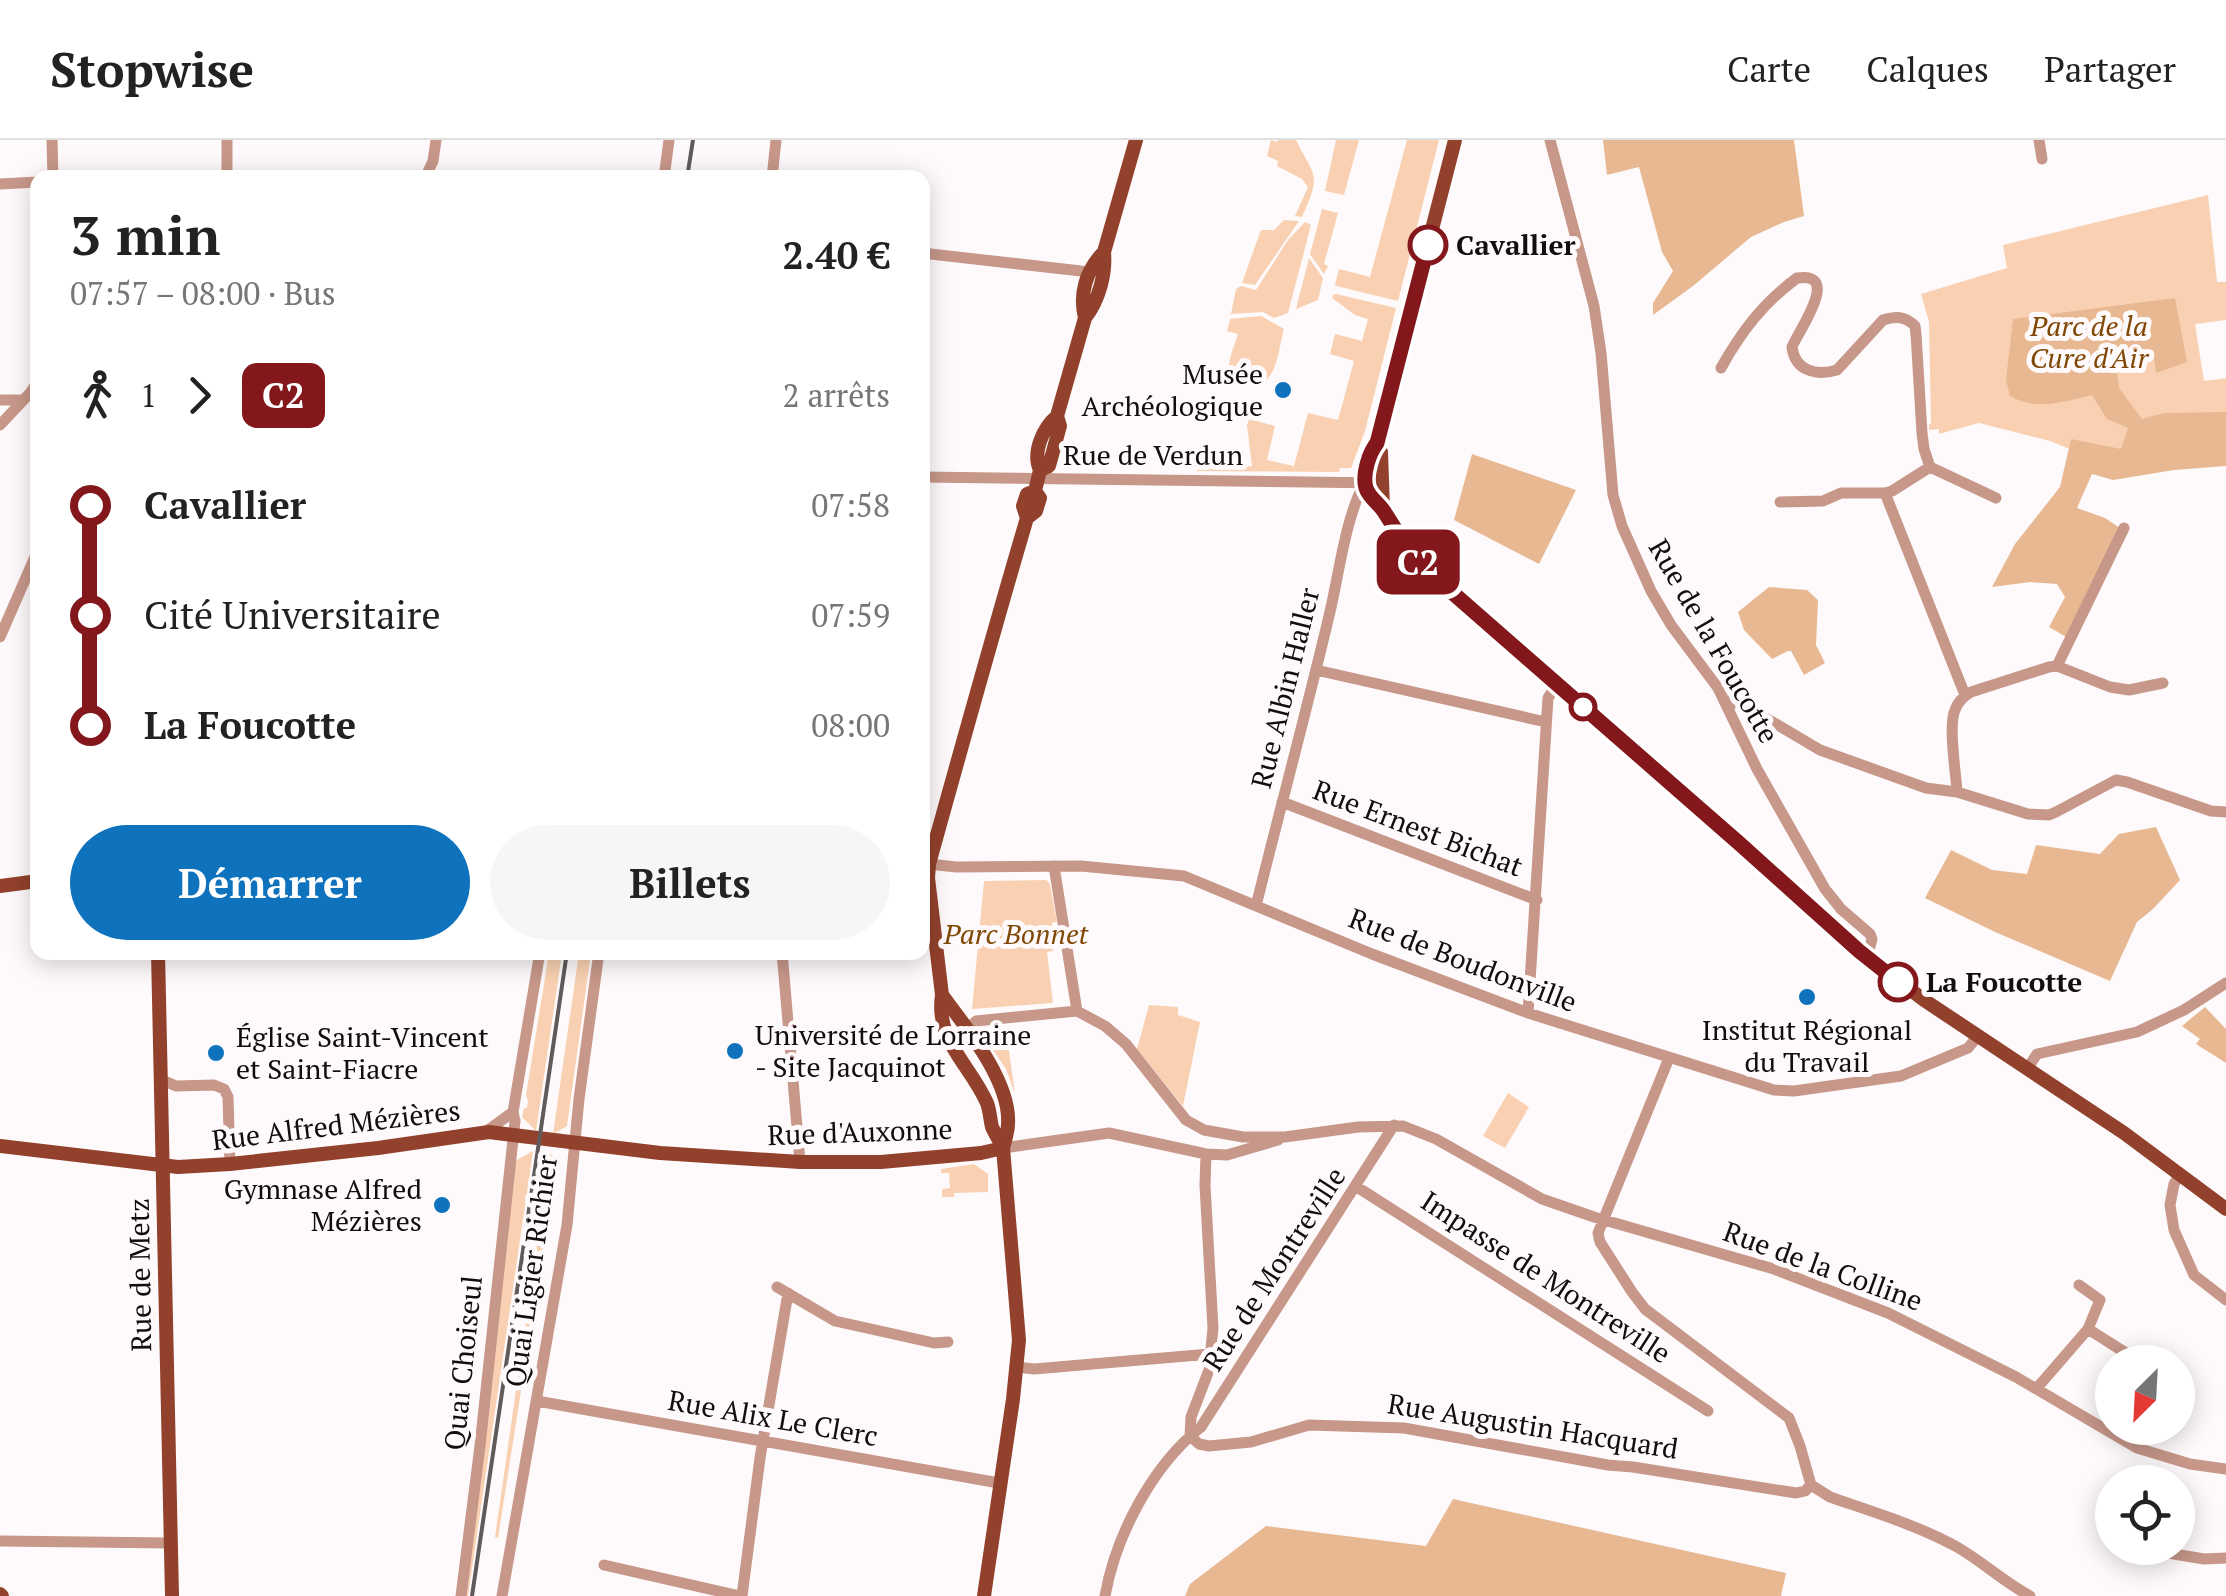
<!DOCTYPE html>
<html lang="fr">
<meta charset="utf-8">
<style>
:root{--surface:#fff;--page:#f6f6f6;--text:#222;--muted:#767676;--line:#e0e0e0;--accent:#0e72bd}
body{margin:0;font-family:"PT Serif",serif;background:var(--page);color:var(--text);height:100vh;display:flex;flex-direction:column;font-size:38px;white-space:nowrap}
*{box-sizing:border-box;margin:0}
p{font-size:32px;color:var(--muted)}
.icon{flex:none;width:55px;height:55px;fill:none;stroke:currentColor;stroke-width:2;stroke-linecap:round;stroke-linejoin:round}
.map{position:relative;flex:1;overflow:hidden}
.sheet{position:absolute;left:30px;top:30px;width:900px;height:790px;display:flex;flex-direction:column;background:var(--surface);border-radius:20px;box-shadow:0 5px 25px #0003}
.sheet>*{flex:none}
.badge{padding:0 20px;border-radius:15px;font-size:35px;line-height:65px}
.needle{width:65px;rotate:204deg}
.fabs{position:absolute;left:2095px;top:1205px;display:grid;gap:20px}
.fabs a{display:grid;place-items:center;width:100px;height:100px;border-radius:50%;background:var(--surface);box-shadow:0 5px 25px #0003;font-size:50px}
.map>.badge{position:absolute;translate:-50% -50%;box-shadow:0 0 0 5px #fff}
.legs{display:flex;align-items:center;gap:15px;height:110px;padding:0 40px;font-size:32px}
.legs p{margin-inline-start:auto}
.head{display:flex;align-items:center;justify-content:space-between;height:170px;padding:0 40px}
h1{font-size:55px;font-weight:600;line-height:75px}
.primary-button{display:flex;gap:20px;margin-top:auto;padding:20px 40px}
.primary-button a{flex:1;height:115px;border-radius:60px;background:var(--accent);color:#fff;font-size:40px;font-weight:600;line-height:115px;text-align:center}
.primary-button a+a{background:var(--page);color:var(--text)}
ul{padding:0 40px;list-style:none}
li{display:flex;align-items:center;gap:35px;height:110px;font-size:38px}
li i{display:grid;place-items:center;width:15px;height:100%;margin:0 12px;background:currentColor}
li i::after{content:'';width:25px;height:25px;margin:-12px;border:8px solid;border-radius:50%;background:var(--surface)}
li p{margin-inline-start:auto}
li:first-child i{background:linear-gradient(#0000 50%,currentColor 0)}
li:last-child i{background:linear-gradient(currentColor 50%,#0000 0)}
header{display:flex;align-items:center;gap:60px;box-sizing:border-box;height:140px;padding:0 50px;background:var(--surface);border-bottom:2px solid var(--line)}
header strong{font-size:48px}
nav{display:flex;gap:55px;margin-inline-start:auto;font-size:35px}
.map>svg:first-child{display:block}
.green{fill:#f9d1b2}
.forest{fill:#e8b892}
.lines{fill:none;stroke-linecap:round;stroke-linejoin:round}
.minor{stroke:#c7978a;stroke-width:11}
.major{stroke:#92412c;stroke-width:14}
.rail{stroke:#605a5b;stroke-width:4}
.line-1-casing{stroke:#fff;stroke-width:22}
.line-1{stroke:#83171b;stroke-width:15}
.stop-1-dot{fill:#fff;stroke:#83171b;stroke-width:5}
.poi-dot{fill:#0e72bd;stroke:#fefafb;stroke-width:4}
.labels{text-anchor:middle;stroke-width:10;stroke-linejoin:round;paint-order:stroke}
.stop-label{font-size:28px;font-weight:bold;fill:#140d0e;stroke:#fefafb;text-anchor:start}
.park-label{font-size:28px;font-style:italic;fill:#804705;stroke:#fefafb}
.poi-label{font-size:28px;fill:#140d0e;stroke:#fefafb;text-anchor:end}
.street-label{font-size:28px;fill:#140d0e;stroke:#fefafb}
</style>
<header>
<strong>Stopwise</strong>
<nav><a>Carte</a><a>Calques</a><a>Partager</a></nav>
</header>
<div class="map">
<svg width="2226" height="1456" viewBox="0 0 2226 1456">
<rect width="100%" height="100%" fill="#fefafb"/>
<!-- green -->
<path class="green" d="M1271 0 1277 2 1278 0H1296C1316 39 1321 34 1302 77L1295 76 1308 47 1302 39 1277 26 1278 21 1267 16Z
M1336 0H1359L1344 55 1325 51Z
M1407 0H1439L1398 161 1336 146 1335 144 1339 129 1370 137Z
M2208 55 2217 142H2226V180L2195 184 2204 241 2226 238V307L2114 327 2050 301 1979 283 1939 294V289L1929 290V284L1931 283 1929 182 1921 154 2007 128 2003 105Z
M1322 69 1338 73 1324 124 1328 126 1324 134 1310 114Z
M1284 80 1299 81 1255 145 1242 143 1261 90H1274Z
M1305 82 1311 85 1288 173 1274 178 1263 172 1231 174 1236 149 1241 146 1256 150 1288 100Z
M1309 118 1323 138 1318 160 1296 169Z
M1336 154 1396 168 1365 291 1351 328H1340L1339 332 1197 331 1202 311C1216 324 1233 330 1252 326L1247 285 1249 279 1275 286 1267 320 1294 326 1308 273 1338 280 1354 221 1330 214 1335 194 1362 201 1368 179 1355 175 1332 158 1333 155Z
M1261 176 1284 189C1280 203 1278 226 1269 237 1259 249 1230 244 1229 227 1229 217 1235 204 1238 194L1227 191 1230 179Z
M1046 740 1050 744 1057 782 1052 783 1053 811 1047 812 1053 863 972 869 984 741Z
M549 813H562L536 991 522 977 524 968H527L528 961 526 955Z
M579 813H591L567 986 553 994Z
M1149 865 1178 867V875L1200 882 1183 966 1137 909Z
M984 890C996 890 1006 890 1011 901L1008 904 1015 954 1006 929 984 897Z
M1508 953 1529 967 1505 1008 1483 996Z
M533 1011 468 1456H465L515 1021Z
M550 1013 559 1023 557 1044 551 1060 498 1398 495 1397Z
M974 1024 988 1034V1052L954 1053V1057H942V1049L950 1048 949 1033H941V1029Z"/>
<!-- forest -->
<path class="forest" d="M1603 0H1794L1804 76 1784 82 1751 97 1693 146 1653 175V163L1673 131 1662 112 1639 27 1607 35Z
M2175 158 2187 222 2156 233 2153 210 2115 216 2119 248 2142 279 2164 273 2226 272V326L2174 330 2113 340 2092 334 2077 368 2105 378 2120 388 2068 498 2049 487 2065 457 2057 444 2030 442 1992 447 2015 404 2060 347 2071 299 2121 309 2128 288 2107 279 2092 255C2063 262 2038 271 2010 256L2006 240 2013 179Z
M1472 314 1576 350 1539 424 1454 380Z
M1769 447 1807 450 1818 460 1816 505 1825 523 1804 535 1791 511H1788L1772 519 1744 490 1738 472Z
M2156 687 2180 740 2153 769 2137 782 2110 841 1995 792 1925 758 1951 710 1992 730 2027 734 2036 705 2100 714 2119 694Z
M2205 867 2226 889V923L2196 904 2200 899 2182 886Z
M1453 1359 1786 1433 1781 1456H1185L1190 1444 1266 1386 1426 1406Z"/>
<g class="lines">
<!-- minor -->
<path class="minor" d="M52 0 53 38
M227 0V38
M1550 0 1594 166 1601 213 1613 355 1622 386 1651 451 1671 485 1718 548 1757 629 1825 749 1841 769 1870 794 1872 799 1867 818
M2039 0 2042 19
M425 38 433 21 436 0
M664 38 669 0
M772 38 776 0
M0 44 38 42
M922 113 1081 131 1089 134
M1721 228C1741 192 1763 163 1797 138 1843 131 1797 193 1792 207 1795 231 1816 236 1837 230L1883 180C1896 176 1905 176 1915 186L1916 194 1922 293 1924 309 1930 327 1996 358
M0 260H23
M0 285 30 253 38 241
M922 337 1382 343
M1885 353 1965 555
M1780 362 1823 361 1841 353H1885L1892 351 1930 327
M0 497 38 410
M2057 526 2124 388
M1316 530 1546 582
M1724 561 1742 564 1820 610 1926 648 1957 652 2028 674 2049 675 2056 672 2116 640 2127 642 2211 671 2226 672
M1957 652C1956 633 1948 585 1955 570 1958 561 1964 556 1971 552L2049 527 2057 526 2110 547 2129 550 2163 543
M1282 662 1537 760
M929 724 956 727 1081 726 1184 736 1372 814 1528 873 1774 950 1794 951 1901 936 1968 908 1978 896
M1054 726 1077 871
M1256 766C1280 669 1306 573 1329 476 1338 440 1346 373 1365 343
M782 812 800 1022
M1528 873 1548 558 1557 544
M950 904 976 881 1077 871 1105 886 1126 904 1186 980 1204 990 1243 997H1285L1358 987 1403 986 1436 999 1542 1059 1594 1077 1774 1129 1888 1173 2016 1237 2137 1308 2190 1324 2226 1329
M1669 918 1598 1093 1600 1102 1632 1152 1645 1169 1789 1278 1800 1306 1811 1345 1830 1357C1873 1372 1917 1385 1957 1407 1983 1422 2004 1442 2030 1456
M2027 929 2037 914 2137 892 2184 870 2226 843
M160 939 176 946 214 945 224 949 228 957 230 1024
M484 993 513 972
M1003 1008 1109 993 1206 1014 1227 1015 1278 1000
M2180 1034 2174 1044 2170 1065 2174 1090 2194 1135 2226 1160
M1357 1047 1708 1271
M777 1147 835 1181 934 1203 948 1202
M2088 1189 2137 1220
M1017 1227 1034 1229 1210 1214
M2037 1248 2088 1189 2100 1160 2079 1145
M537 1261 999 1343
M1190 1296 1199 1304 1209 1306 1251 1302 1309 1285 1404 1288 1608 1325 1633 1327 1796 1353 1805 1351 1811 1345
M1190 1296 1191 1277 1209 1230 1213 1188 1205 1046 1206 1014
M0 1401 171 1403
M2138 1408 2204 1419 2226 1418
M604 1425 740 1456
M461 1456 480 1306 515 981 513 972 540 812
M502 1456 567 1085 579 959 599 812
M742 1456 760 1318 788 1153
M1105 1456C1116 1395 1152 1326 1201 1287L1394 985"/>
<!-- major -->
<path class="major" d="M1455 0 1377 303C1369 313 1362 335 1366 348 1369 358 1380 364 1385 373 1397 392 1407 409 1422 426L1781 740 1859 811 1924 860 2124 993 2226 1069
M1085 178C1079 154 1086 130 1104 112
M1377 303 1381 312 1383 369
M1040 330 1049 326 1060 286 1057 276 1085 178C1099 160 1106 134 1104 112L1136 0
M1027 378 1023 366 1027 354 1035 351 1040 330C1032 312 1043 288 1057 276
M0 746 38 741
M158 812 172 1456
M942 855C966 887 1011 942 1008 984 1008 992 1005 1000 1003 1008L1019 1200 1013 1259 984 1456
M0 1006 178 1027 230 1024 378 1008 489 992 660 1013 800 1022H881L981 1013 1003 1008
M1003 1008C1000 1001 995 994 992 987 990 979 990 971 987 963 970 924 935 901 942 855L928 738 929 724C961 609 993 493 1027 378L1036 371 1040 358 1035 351
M0 1454 2 1456"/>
<!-- rail -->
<path class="rail" d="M687 38 693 0
M472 1456 567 812"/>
</g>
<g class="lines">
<defs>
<path id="line-1" d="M1428 105 1377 303C1369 313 1362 335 1366 348 1369 358 1380 364 1385 373 1397 392 1407 409 1422 426L1740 704 1859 811 1898 842"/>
</defs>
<!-- line-1 casing -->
<use href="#line-1" class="line-1-casing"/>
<!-- line-1 -->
<use href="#line-1" class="line-1"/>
</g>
<!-- markers -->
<g class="stop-1-dot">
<circle cx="1428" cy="105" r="18"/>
<circle cx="1583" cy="567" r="12"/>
<circle cx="1898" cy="842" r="18"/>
</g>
<g class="poi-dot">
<circle cx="1283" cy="250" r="10"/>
<circle cx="1807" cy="857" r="10"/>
<circle cx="735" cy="911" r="10"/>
<circle cx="216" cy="913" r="10"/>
<circle cx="442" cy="1065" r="10"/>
</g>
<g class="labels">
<!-- stop labels -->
<g class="stop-label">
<text x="1456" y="115">Cavallier</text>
<text x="1926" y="852">La Foucotte</text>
</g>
<!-- park labels -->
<g class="park-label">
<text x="2089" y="196">Parc de la<tspan x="2089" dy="32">Cure d'Air</tspan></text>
<text x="1016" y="804">Parc Bonnet</text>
</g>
<!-- poi labels -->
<g class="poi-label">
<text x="1263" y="244">Musée<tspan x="1263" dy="32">Archéologique</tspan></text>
<text x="1807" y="900" text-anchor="middle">Institut Régional<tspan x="1807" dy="32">du Travail</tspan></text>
<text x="755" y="905" text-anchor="start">Université de Lorraine<tspan x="755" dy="32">- Site Jacquinot</tspan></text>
<text x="236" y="907" text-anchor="start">Église Saint-Vincent<tspan x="236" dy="32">et Saint-Fiacre</tspan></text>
<text x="422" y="1059">Gymnase Alfred<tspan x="422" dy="32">Mézières</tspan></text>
</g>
<!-- street labels -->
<g class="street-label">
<text x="1153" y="325">Rue de Verdun</text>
<text transform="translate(1714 501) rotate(60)" y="10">Rue de la Foucotte</text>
<text transform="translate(1285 548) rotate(-76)" y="10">Rue Albin Haller</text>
<text transform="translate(1418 688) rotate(21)" y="10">Rue Ernest Bichat</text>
<text transform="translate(1463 820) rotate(21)" y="10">Rue de Boudonville</text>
<text transform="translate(336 985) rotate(-7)" y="10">Rue Alfred Mézières</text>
<text transform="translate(860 992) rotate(-2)" y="10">Rue d'Auxonne</text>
<text transform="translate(1823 1126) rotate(20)" y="10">Rue de la Colline</text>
<text transform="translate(1274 1129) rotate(-57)" y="10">Rue de Montreville</text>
<text transform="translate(531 1131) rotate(-82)" y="10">Quai Ligier Richier</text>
<text transform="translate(140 1135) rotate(-91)" y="10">Rue de Metz</text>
<text transform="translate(1546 1137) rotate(33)" y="10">Impasse de Montreville</text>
<text transform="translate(463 1223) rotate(-84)" y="10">Quai Choiseul</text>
<text transform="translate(773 1278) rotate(10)" y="10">Rue Alix Le Clerc</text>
<text transform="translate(1533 1286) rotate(9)" y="10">Rue Augustin Hacquard</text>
</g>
</g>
</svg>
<div class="fabs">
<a><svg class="needle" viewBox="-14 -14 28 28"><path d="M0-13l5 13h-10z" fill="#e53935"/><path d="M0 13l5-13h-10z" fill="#767676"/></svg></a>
<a><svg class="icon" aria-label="locate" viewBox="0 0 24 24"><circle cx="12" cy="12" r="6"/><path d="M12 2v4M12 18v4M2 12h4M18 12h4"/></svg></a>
</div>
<b class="badge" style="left:1418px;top:422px;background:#83171b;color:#fff">C2</b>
<section class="sheet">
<div class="head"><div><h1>3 min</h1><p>07:57 – 08:00 · Bus</p></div><b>2.40 €</b></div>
<div class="legs"><svg class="icon" aria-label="walk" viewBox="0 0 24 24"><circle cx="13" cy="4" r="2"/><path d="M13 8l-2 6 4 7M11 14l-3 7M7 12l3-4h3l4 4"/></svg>1<svg class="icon" aria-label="forward" viewBox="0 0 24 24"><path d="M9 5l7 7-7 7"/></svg><b class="badge" style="background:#83171b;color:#fff">C2</b><p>2 arrêts</p></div>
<ul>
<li><i style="color:#83171b"></i><b>Cavallier</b><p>07:58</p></li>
<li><i style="color:#83171b"></i><span>Cité Universitaire</span><p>07:59</p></li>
<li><i style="color:#83171b"></i><b>La Foucotte</b><p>08:00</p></li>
</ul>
<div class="primary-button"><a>Démarrer</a><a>Billets</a></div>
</section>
</div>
